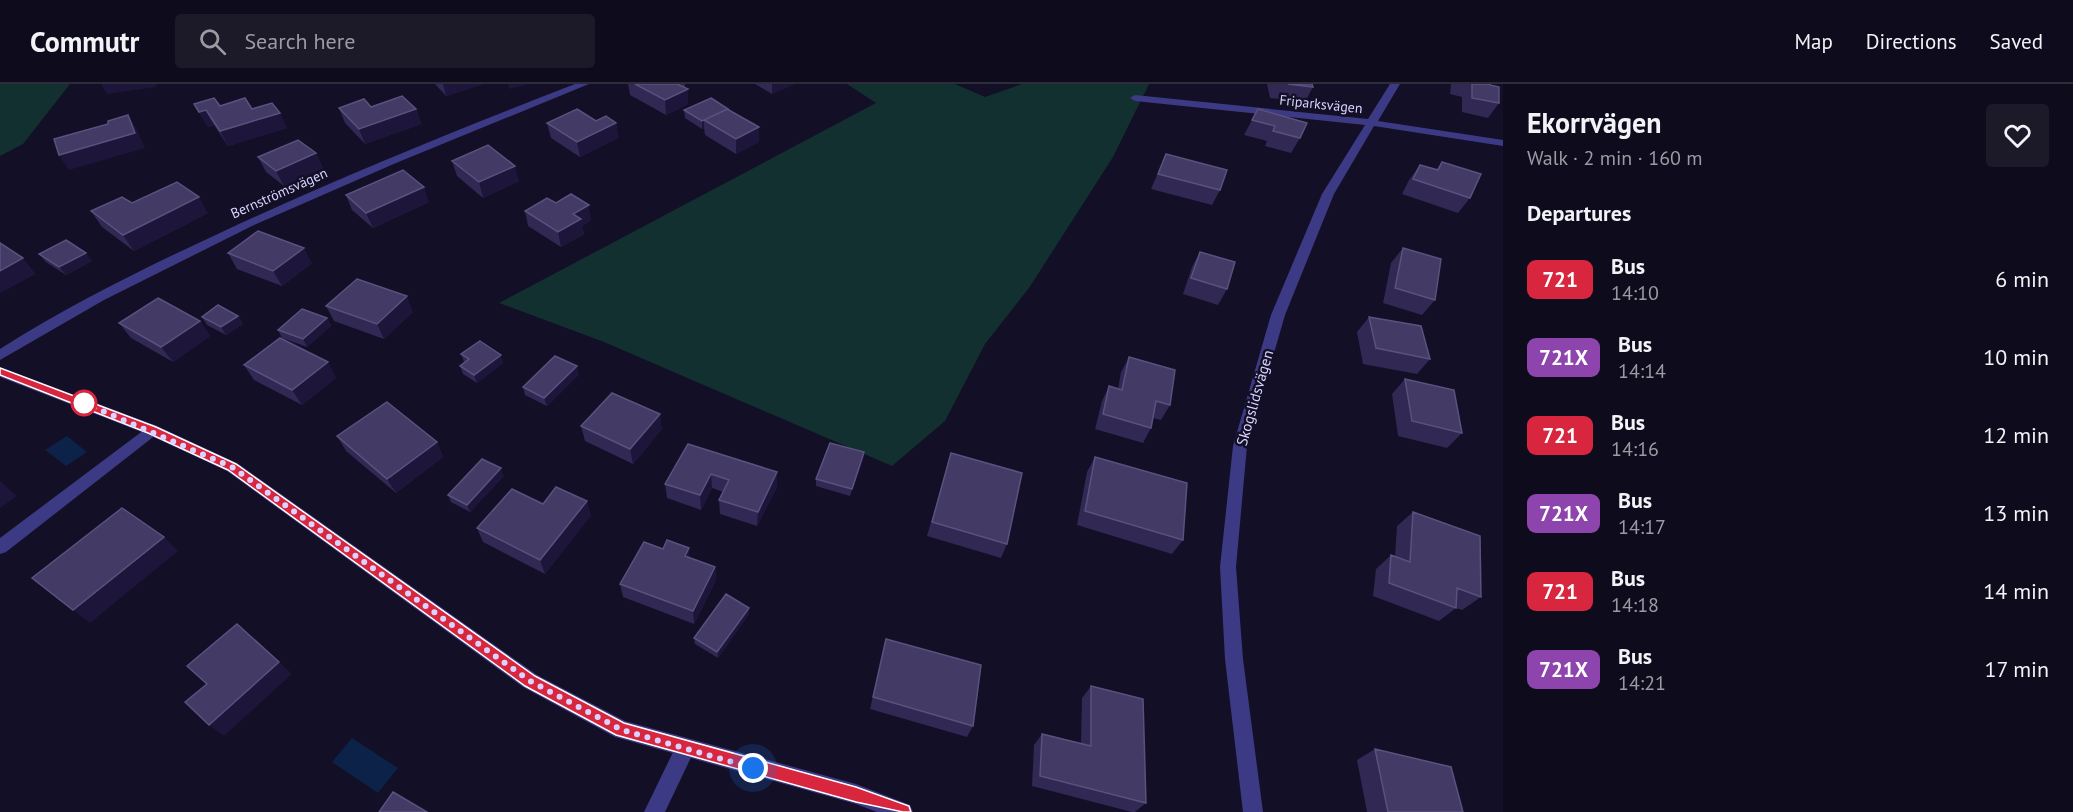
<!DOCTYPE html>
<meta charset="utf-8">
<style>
:root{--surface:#0e0b1c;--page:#1c1929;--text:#f1f3f6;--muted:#9b9ba3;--line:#2e2b3b}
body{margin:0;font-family:"PT Sans",sans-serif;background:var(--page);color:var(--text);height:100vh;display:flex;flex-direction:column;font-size:22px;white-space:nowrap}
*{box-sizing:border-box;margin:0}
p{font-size:20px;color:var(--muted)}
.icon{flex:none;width:33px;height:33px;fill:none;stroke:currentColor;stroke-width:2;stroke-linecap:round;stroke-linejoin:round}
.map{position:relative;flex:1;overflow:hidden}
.panel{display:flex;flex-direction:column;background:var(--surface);width:570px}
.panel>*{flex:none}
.badge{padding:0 12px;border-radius:9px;font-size:21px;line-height:39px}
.you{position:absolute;width:30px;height:30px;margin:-15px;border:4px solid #fff;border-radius:50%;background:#1a73e8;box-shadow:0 0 0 9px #1a73e833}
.map>.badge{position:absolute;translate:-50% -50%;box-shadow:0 0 0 3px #fff}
h2{padding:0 24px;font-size:22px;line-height:54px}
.round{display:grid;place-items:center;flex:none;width:63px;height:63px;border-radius:6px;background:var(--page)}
.overview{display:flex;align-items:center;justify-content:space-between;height:102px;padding:0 24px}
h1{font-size:28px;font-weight:700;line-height:45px}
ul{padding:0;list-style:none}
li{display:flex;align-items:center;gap:18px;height:78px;padding:0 24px}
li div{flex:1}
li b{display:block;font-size:22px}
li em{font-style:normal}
li .badge{min-width:66px;font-weight:700;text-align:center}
header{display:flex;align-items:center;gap:36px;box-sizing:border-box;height:84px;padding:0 30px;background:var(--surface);border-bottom:2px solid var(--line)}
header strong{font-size:28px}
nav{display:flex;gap:33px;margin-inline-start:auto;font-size:21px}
.search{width:420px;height:54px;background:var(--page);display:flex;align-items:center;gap:15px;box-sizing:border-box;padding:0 21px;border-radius:6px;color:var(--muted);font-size:22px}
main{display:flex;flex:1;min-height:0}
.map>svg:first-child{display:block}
.green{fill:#12302f}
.water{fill:#0c2248}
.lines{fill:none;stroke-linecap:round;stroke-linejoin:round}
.minor{fill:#3d3a85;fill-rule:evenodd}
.tertiary{fill:#3d3a85;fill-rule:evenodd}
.wall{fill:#312854}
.shaded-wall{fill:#1d163a}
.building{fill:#433a66;stroke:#5a527e;stroke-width:1.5}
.line{fill:#d7263d;stroke:#fff;stroke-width:1.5}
.walk{stroke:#d9d4ff;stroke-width:6;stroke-dasharray:0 10.8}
.stop-dot{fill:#fff;stroke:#d7263d;stroke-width:3}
.labels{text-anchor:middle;stroke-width:5;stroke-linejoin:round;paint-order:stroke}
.far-street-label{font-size:14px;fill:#d9d4ff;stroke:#130f26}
.street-label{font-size:15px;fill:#d9d4ff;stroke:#130f26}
</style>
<header>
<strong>Commutr</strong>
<div class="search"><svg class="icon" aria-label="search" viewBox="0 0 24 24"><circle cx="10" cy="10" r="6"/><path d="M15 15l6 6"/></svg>Search here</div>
<nav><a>Map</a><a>Directions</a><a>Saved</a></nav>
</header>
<main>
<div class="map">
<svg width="1503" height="728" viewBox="0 0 1503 728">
<rect width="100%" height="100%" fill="#130f26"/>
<!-- green -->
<path class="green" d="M0 0H70L23 60 0 72Z
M847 0H955L985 13 1022 0H1149L1113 73 1029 204 985 260 945 337 892 382 604 258 499 219 876 19Z"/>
<!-- water -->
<path class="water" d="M67 352 87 368 66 382 45 366Z
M352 654 398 684 378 709 332 678Z"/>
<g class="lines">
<!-- minor -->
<path class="minor" d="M575 0H589L396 79 254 141 104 216 0 276V265C71 220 146 183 222 148 338 94 456 46 575 0Z
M1390 0H1400L1378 37 1503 56V62L1374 42 1334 110 1285 231 1247 362 1236 483 1243 575 1263 728H1243L1225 575 1220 483 1233 362 1271 231 1322 110 1365 41 1135 17 1130 14 1135 11 1368 35Z
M152 340 157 342 159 346 157 350 6 468 0 470V454Z
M685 655 692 658 695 665 665 728H644L678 658Z"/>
<!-- tertiary -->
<path class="tertiary" d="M0 283 157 342 237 379 537 591 625 637 856 700 910 721 913 728H877L856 720 615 653 523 603 227 387 147 350 0 293Z"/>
</g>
<!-- wall -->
<path class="wall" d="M435 0H483L446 12Z
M628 0H685V4L688 5V20L666 31 630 11Z
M755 0H794L772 10Z
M1267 0H1312L1313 3 1305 18 1270 14Z
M1451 0H1490L1499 19 1488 34 1462 28V13L1450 10Z
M194 20 252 25 287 44 228 62 214 41 208 43Z
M371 23 416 25 421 40 365 60 345 39 339 24Z
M1258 25 1300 54 1291 69 1265 62 1267 57 1244 51Z
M684 26H728L759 58 736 70 705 51 704 44 702 45 685 34Z
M596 37 616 39 618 54 580 73 551 54 547 39Z
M316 69 323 84 284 102 266 88 258 73Z
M1166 70 1220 106 1212 121 1151 105Z
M452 77 519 97 483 114 457 92Z
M1442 78 1470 114 1458 129 1402 110 1409 96 1420 81 1436 86Z
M346 111 429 118 373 144 352 126Z
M132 119 208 129 134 167 102 143 91 127Z
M556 119 591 136 582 142 584 150 561 163 528 142 525 127Z
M1403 164 1435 216 1422 231 1383 219 1391 179Z
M1200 168 1227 205 1218 221 1183 210 1192 183Z
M228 169 312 179 282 202 237 185Z
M39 170 92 177 66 191 46 178Z
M326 222 413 228 384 255 334 237Z
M238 232 243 240 226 251 207 241 202 233Z
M1369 233 1430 275 1417 290 1363 280 1357 248Z
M327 234 331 242 307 263 282 254 278 246Z
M200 237 210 252 173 278 131 254 119 239Z
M461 270 503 279 477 299 463 290 460 282 464 278Z
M1129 273 1170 321 1161 336 1153 334 1151 344 1143 359 1095 345 1102 317 1109 302 1118 305 1121 288Z
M244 281 336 294 302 321 254 296Z
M579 290 547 322 525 311 523 303Z
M1405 295 1462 349 1447 364 1398 352 1392 310Z
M581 342 662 345 633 380 585 357Z
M337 352 437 358 443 373 396 409 346 367Z
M688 360 777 388V403L757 442 720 430 719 416 723 408 712 404 701 426 667 414 665 400Z
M864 368 863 376 850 412 816 402V395Z
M951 369 1007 460 1001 474 927 452Z
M1095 373 1183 456 1172 470 1077 441 1087 388Z
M504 392 470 428 451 418 448 411Z
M543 420 591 431 545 490 483 458 477 444Z
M1413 428 1481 513 1462 526 1456 524 1439 537 1373 512 1376 485 1391 471 1395 472 1397 442Z
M690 474 715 483 716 496 694 540 623 513 620 500Z
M749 524V530L718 574 695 560 694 554Z
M886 555 973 642 967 653 870 625Z
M1091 602 1146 719 1135 728H1132L1032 702 1034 661 1042 650 1081 659 1082 614Z
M1375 665 1463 728H1367L1357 676Z"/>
<!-- shaded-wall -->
<path class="shaded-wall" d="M101 0H157L156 3 107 10Z
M443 0H483L446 12Z
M508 0H525V1L509 5Z
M772 0H794L772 10Z
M688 5V20L666 31 665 16Z
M416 25 421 40 365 60 359 45Z
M206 26 214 41 208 43 199 28Z
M280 29 287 44 228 62 220 47Z
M128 31 137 46 145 64 69 86 59 71Z
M704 36V44L702 45V37Z
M616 39 618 54 580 73 577 58Z
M759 43V58L736 70V55Z
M316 69 323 84 284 102 276 87Z
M515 82 519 97 483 114 479 98Z
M424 103 429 118 373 144 366 129Z
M199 113 208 129 134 167 123 151Z
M589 121 591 136 582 142 584 150 561 163 558 148 573 130Z
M304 164 312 179 282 202 273 187Z
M86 169 92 177 66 191 59 183Z
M23 174 36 190 0 209V187Z
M407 212 413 228 384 255 377 240Z
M238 232 243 240 226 251 221 243Z
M327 234 331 242 307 263 303 255Z
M200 237 210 252 173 278 161 263Z
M501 271 503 279 477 299 474 291Z
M328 278 336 294 302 321 292 306Z
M577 282 579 290 547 322 544 314Z
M660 330 662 345 633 380 630 365Z
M437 358 443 373 396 409 387 395Z
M864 368 863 376 850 412 852 405Z
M501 384 504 392 470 428 467 421Z
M777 388V403L757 442 758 428Z
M711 390 712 404 701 426 700 411Z
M0 397 17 412 0 424Z
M587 417 591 431 545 490 540 476Z
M164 453 178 467 90 539 73 526Z
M689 464 690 478 685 472Z
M715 483 716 496 694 540 693 527Z
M749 524V530L718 574 717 568Z
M279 578 292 590 224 652 209 641Z"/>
<!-- building -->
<path class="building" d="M635 0H677L688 5 665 16Z
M1288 0H1312L1313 3Z
M1472 0H1490V1L1499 3V19L1472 14Z
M402 12 416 25 359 45 339 24 364 15 371 23Z
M214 14 220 22 245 14 252 25 272 19 280 29 220 47 206 26 199 28 194 20Z
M711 14 728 25 702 37 684 26Z
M577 25 596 37 606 32 616 39 577 58 547 39Z
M727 25 759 43 736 55 704 36Z
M1258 25 1307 39 1300 54 1273 47 1275 42 1252 36Z
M128 31 135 49 59 71 54 55 108 40V37Z
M298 56 316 69 276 87 258 73Z
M488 61 515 82 479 98 452 77Z
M1166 70 1227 86 1220 106 1158 90Z
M1442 78 1481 90 1470 114 1413 95 1420 81 1438 86Z
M403 86 424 103 366 129 346 111Z
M177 98 199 113 123 151 91 127 122 113 132 119Z
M571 110 589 121 573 130 581 135 558 148 525 127 547 114 556 119Z
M258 147 304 164 273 187 228 169Z
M66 156 86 169 59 183 39 170Z
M0 159 23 174 0 187Z
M1403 164 1441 175 1435 216 1395 204Z
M1200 168 1235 178 1227 205 1191 194Z
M357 195 407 212 377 240 326 222Z
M158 214 200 237 161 263 119 239Z
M218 221 238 232 221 243 202 233Z
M302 225 327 234 303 255 278 246Z
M1369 233 1421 242 1430 275 1376 264Z
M280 254 328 278 292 306 244 281Z
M480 257 501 271 474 291 460 282 469 275 461 270Z
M555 272 577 282 544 314 523 303Z
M1129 273 1175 286 1170 321 1156 317 1151 344 1103 330 1109 302 1122 306Z
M1405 295 1454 306 1462 349 1412 337Z
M612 309 660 330 630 365 581 342Z
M387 318 437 358 387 395 337 352Z
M830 359 864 368 852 405 816 395Z
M688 360 777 388 758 428 719 416 729 396 711 390 700 411 665 400Z
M951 369 1022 389 1007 460 932 438Z
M1095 373 1187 399 1183 456 1085 427Z
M482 375 501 384 467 421 448 411Z
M556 403 587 417 540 476 477 444 512 405 543 420Z
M122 424 164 453 73 526 32 494Z
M1413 428 1480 452 1481 513 1457 504 1456 524 1389 499 1391 471 1410 478Z
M667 456 689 464 685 472 715 483 693 527 620 500 644 458 663 465Z
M726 510 749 524 717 568 694 554Z
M237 540 279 578 209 641 185 618 207 600 187 582Z
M886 555 981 581 973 642 873 613Z
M1091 602 1143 615 1146 719 1040 692 1042 650 1091 662Z
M1375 665 1451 683 1463 728H1388Z
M393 708 427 728H379Z"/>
<!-- line -->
<path class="line" d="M0 284 156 343 236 380 535 592 624 639 856 703 909 722 911 728H903L856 718 616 651 525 602 228 386 148 349 0 291Z"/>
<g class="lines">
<!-- walk -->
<path class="walk" d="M84 319 232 383 530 597 622 646 753 684"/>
</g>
<!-- markers -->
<circle class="stop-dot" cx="84" cy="319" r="12"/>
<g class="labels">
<!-- far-street labels -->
<g class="far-street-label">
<text transform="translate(1321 20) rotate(6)" y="5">Friparksvägen</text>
<text transform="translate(279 109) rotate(-24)" y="5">Bernströmsvägen</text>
</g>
<!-- street labels -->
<g class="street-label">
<text transform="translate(1255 314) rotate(-74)" y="5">Skogslidsvägen</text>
</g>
</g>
</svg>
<div class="you" style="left:753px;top:684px"></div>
</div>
<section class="panel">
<div class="overview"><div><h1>Ekorrvägen</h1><p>Walk · 2 min · 160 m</p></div><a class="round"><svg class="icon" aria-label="heart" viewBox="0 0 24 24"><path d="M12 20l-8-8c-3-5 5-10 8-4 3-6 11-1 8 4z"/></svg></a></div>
<h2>Departures</h2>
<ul>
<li><span class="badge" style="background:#d7263d;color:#fff">721</span><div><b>Bus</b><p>14:10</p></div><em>6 min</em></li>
<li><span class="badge" style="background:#8e44ad;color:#fff">721X</span><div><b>Bus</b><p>14:14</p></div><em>10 min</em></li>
<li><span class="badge" style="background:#d7263d;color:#fff">721</span><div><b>Bus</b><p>14:16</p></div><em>12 min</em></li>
<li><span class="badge" style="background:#8e44ad;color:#fff">721X</span><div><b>Bus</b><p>14:17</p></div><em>13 min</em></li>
<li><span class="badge" style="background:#d7263d;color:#fff">721</span><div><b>Bus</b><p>14:18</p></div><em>14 min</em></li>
<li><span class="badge" style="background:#8e44ad;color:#fff">721X</span><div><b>Bus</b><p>14:21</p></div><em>17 min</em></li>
</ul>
</section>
</main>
